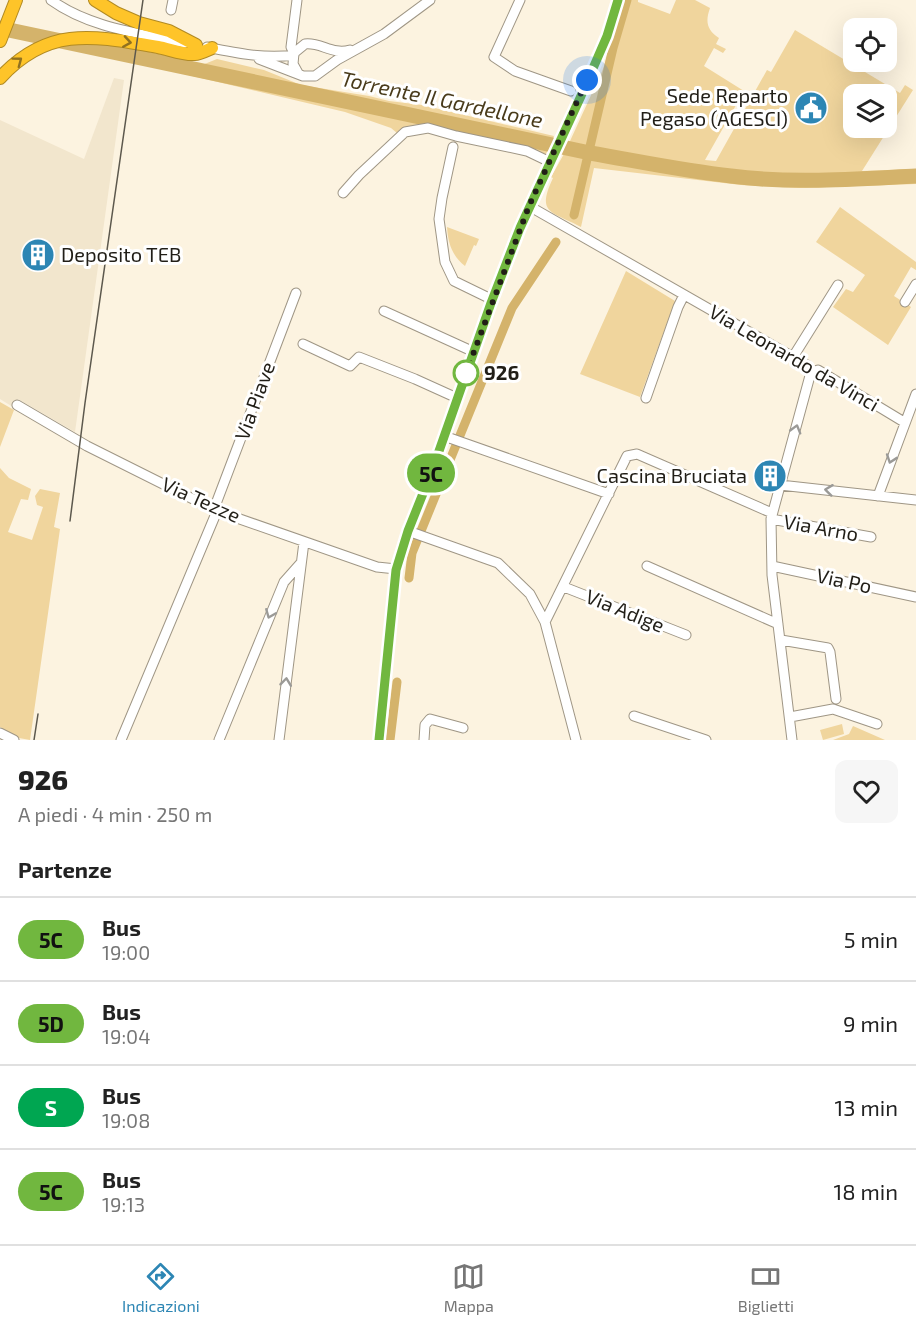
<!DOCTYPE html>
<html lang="it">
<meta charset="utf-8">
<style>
:root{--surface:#fff;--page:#f6f6f6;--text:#222;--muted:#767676;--line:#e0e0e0;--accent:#2d86b4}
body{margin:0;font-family:"Exo 2",sans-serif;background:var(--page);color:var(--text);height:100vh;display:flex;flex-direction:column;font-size:22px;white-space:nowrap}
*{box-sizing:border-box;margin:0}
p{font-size:20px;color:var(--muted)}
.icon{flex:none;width:33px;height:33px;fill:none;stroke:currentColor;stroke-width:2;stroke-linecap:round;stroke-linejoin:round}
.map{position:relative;height:740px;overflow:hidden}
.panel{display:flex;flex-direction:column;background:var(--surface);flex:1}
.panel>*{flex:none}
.badge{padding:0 12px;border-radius:20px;font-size:21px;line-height:39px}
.buttons{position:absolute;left:843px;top:18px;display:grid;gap:12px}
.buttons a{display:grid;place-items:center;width:54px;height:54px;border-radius:12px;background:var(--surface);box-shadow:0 6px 24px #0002;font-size:30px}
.you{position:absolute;width:30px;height:30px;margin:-15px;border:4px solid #fff;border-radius:50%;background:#1a73e8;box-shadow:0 0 0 9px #1a73e833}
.map>.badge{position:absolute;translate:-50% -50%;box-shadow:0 0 0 3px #fff}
h2{padding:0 18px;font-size:22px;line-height:54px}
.round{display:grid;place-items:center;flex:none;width:63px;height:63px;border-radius:12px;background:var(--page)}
.head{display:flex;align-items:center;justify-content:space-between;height:102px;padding:0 18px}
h1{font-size:28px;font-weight:800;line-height:45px}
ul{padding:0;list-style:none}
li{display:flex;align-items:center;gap:18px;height:84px;padding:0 18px;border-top:2px solid var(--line)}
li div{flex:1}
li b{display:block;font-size:22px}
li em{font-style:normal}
li .badge{min-width:66px;font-weight:700;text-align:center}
.dock{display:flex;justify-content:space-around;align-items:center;height:84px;border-top:2px solid var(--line);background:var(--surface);font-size:16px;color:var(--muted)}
.dock a{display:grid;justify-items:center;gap:3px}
.dock .active{color:var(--accent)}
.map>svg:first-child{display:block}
.built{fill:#f2e6cd}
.green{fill:#f0d59d;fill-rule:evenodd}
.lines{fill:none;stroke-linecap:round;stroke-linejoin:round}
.canal{stroke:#d4b36b;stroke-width:9}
.river{stroke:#d4b36b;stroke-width:15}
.minor-casing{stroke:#9f9685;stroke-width:11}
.highway-casing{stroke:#b18a23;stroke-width:14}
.minor{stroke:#fff;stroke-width:9}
.highway{stroke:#fec429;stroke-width:12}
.tram{stroke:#5c584d;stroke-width:1.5}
.oneway{stroke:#907120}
.oneway2{stroke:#9b9a97}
.line-casing{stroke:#fff;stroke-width:14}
.line{stroke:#71b73f;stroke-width:9}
.walk{stroke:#211e17;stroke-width:6;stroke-dasharray:0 10.8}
.stop-dot{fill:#fff;stroke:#71b73f;stroke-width:3}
.labels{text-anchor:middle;stroke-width:6;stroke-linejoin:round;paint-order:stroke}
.poi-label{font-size:20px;fill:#211e17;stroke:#fff;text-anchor:end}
.street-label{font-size:20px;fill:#211e17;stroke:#fff}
.stop-label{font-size:20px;font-weight:bold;fill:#211e17;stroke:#fff;text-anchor:start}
.water-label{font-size:21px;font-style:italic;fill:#493b1b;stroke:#fff}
</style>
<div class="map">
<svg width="916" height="740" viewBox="0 0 916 740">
<rect width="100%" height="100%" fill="#fcf3e0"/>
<!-- built -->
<path class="built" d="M114 78 124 80 75 432 18 399 13 407 0 399V120L84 159Z"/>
<!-- green -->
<path class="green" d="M625 0H638V2L670 14 676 0H695L710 8C705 22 707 30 719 38L716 44 726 49 723 53 714 48 704 66 744 91 705 160 716 161 767 70 771 72 795 30 900 93 905 85 913 90 862 171 916 169V184L799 188 741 185 594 168 581 227C551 211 536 214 553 178L551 177 565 152 603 69ZM854 94H886V128H854Z
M138 53 202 65 217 59 264 70 301 85 369 96 389 101 422 105 554 136 546 154 422 127 397 133 391 128 345 112 137 63Z
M840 207 916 262V270L911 267 894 296 911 307 888 345 833 307 846 289 853 292 865 275 816 242Z
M447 227 479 239 476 246 474 245 465 266C452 256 448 243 447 227Z
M626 271 675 301 640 397 580 374Z
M0 402 14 410 0 447Z
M0 468 9 478 31 489 28 500 21 499 8 532 32 540 43 507 37 505 35 496 40 489 60 493 54 527 60 529 30 740 19 738 0 727Z
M842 724 844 734 823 740 820 730Z
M853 726 885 740H833L849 734Z"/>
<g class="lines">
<!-- canal -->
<path class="canal" d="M574 215 613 48 627 0
M409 578 412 553 512 308 556 242
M390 740 397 682"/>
<!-- river -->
<path class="river" d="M0 28 590 153C637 161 684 171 731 176 792 184 855 179 916 176"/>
<defs>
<path id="minor" d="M51 0C90 28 139 33 185 43
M520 0 494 57 515 71 571 91
M171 10 173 0
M207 47C236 53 264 59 294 55
M294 53 291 47 297 0
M259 59 303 76H315L337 60 384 34 430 0
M298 73 293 64 294 53 305 44C321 42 332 55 350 50
M453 147 442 198 439 219 445 262 454 281 493 300
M343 193 359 175 405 132 428 128 456 136 527 151 550 162
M529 206 807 365 811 372
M905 302 916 284
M384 311 474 352
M303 344 350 366 359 357 415 379 457 398
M793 357 838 285
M811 372 818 370 904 422
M646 398 678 307 684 295
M17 405 87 446 217 511 377 567 396 569
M444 436 609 494
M780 485 916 500
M878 496 916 394
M214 509 296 293
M771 519 871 537
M408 531 498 563 530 594 545 622 576 740
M647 566 778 624
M772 566 916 597
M564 587 686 635
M545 622 627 456 637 454 772 513
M781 640 828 648 830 652 836 699
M634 716 706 740
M790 717 833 709 877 724
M0 733 14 740
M121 740 217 511
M219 740 284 582 300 564
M279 740 304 542
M379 740 396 569 408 531 432 471 491 303 520 228 581 97 607 36 618 0
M424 740 425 725 430 719 463 728
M792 740 772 575 771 519 811 372"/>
<path id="highway" d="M95 0 116 13 139 23 169 31 196 45
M0 41 16 0
M0 78C48 25 95 36 158 47 169 49 183 55 195 54 200 54 207 50 212 48"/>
</defs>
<!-- minor casing -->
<use href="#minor" class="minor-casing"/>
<!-- highway casing -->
<use href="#highway" class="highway-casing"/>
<!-- minor -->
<use href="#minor" class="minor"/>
<!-- highway -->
<use href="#highway" class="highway"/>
<!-- tram -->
<path class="tram" d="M70 521 85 403 143 0
M34 740 38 714"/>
</g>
<!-- one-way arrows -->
<defs><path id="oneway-chevron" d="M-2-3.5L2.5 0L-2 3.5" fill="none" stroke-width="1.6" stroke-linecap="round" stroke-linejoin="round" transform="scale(1.5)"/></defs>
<g class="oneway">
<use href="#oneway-chevron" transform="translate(127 42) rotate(9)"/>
<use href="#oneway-chevron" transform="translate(18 61) rotate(-37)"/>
</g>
<g class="oneway2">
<use href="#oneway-chevron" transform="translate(796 429) rotate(-74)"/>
<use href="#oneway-chevron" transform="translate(891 459) rotate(109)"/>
<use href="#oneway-chevron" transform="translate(829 490) rotate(-173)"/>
<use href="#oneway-chevron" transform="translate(270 614) rotate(112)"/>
<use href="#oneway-chevron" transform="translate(286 682) rotate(-83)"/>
</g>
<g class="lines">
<defs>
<path id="line" d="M379 740 396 570 408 531 432 471 491 303 520 228 581 96 607 36 618 0"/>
</defs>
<!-- line casing -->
<use href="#line" class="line-casing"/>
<!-- line -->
<use href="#line" class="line"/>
<!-- walk -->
<path class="walk" d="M466 373 529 206 587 80"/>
</g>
<!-- icons -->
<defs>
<symbol id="civic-disc" viewBox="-11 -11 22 22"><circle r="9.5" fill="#2d86b4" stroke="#fff"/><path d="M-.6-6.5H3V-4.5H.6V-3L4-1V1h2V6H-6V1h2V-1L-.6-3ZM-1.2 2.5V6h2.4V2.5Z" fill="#fff"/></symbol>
<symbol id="building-disc" viewBox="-11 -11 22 22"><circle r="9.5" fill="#2d86b4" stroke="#fff"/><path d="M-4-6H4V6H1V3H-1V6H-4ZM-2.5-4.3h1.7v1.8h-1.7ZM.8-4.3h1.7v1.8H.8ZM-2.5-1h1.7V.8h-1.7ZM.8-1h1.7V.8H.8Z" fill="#fff"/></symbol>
</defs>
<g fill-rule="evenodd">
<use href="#civic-disc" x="792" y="89" width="38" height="38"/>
<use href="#building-disc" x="19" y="236" width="38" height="38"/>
<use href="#building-disc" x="751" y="457" width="38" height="38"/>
</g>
<!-- markers -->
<circle class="stop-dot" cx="466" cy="373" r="12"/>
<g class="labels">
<!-- poi labels -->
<g class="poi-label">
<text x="788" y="103">Sede Reparto<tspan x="788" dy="23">Pegaso (AGESCI)</tspan></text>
<text x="61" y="262" text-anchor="start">Deposito TEB</text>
<text x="747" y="483">Cascina Bruciata</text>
</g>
<!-- street labels -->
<g class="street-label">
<text transform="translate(794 358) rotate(30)" y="7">Via Leonardo da Vinci</text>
<text transform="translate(255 401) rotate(-70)" y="7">Via Piave</text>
<text transform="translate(201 500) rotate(24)" y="7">Via Tezze</text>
<text transform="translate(821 528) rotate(10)" y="7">Via Arno</text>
<text transform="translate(844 581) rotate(12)" y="7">Via Po</text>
<text transform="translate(625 611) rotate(22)" y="7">Via Adige</text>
</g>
<!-- stop labels -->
<g class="stop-label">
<text x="484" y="380">926</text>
</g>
<!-- water labels -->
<g class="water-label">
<text transform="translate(442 100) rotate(12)" y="7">Torrente Il Gardellone</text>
</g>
</g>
</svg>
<div class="buttons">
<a><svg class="icon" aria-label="locate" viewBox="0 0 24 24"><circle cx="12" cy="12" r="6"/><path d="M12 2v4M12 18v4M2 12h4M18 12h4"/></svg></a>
<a><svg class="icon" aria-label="layers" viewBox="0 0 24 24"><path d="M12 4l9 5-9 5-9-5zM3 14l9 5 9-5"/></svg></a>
</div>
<div class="you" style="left:587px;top:80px"></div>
<b class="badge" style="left:431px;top:473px;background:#71b73f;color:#111">5C</b>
</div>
<section class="panel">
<div class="head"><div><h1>926</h1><p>A piedi · 4 min · 250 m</p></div><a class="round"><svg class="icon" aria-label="heart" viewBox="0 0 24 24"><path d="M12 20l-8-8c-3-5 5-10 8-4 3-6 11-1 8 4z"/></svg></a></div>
<h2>Partenze</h2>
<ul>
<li><span class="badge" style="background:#71b73f;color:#111">5C</span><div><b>Bus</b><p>19:00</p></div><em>5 min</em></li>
<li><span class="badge" style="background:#71b73f;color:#111">5D</span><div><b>Bus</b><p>19:04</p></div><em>9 min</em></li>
<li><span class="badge" style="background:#00a651;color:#fff">S</span><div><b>Bus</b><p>19:08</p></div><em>13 min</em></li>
<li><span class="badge" style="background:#71b73f;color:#111">5C</span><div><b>Bus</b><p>19:13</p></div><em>18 min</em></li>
</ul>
</section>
<nav class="dock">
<a class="active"><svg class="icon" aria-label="directions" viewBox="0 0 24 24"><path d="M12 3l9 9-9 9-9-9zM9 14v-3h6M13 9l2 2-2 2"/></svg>Indicazioni</a>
<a><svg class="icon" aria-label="map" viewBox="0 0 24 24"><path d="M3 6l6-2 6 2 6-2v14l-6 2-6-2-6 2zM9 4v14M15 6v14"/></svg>Mappa</a>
<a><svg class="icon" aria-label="tickets" viewBox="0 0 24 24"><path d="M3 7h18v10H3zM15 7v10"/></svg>Biglietti</a>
</nav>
